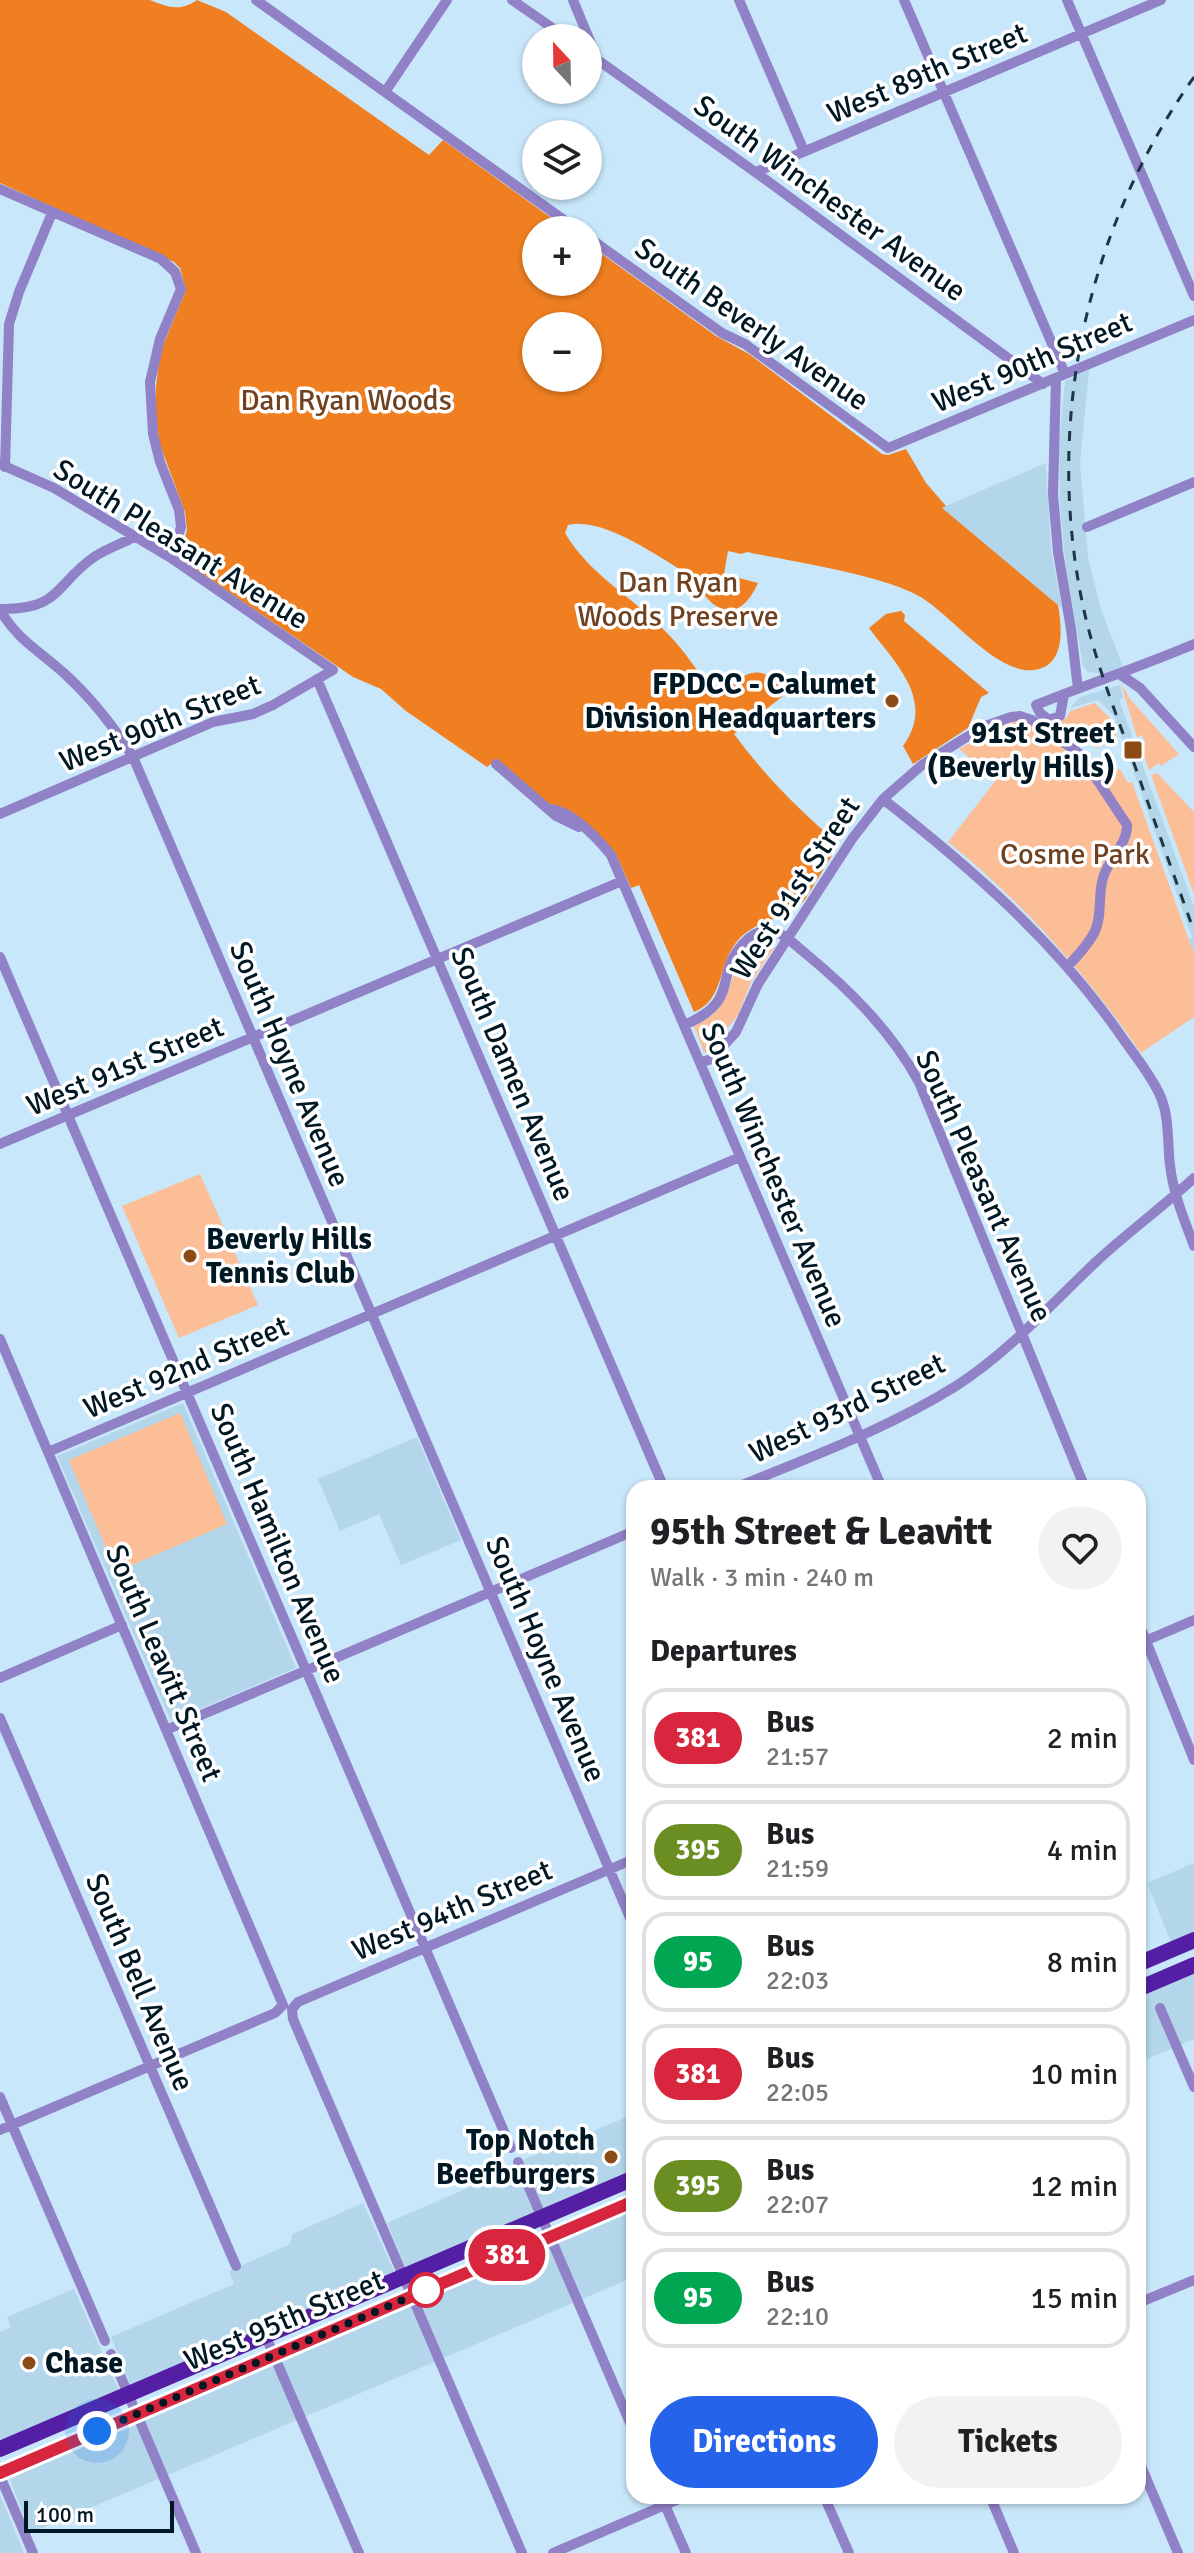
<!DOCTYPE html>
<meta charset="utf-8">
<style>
:root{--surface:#fff;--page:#f2f2f2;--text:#202124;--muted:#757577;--line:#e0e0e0;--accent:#2563eb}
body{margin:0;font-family:Signika,sans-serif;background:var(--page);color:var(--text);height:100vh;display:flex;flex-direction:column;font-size:30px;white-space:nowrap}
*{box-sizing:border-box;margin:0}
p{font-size:26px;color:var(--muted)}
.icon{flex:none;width:44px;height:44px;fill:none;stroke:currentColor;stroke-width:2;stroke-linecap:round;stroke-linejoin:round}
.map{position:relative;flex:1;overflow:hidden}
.details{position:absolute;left:626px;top:1480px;width:520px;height:1024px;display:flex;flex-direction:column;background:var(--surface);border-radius:24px;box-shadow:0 2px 6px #0004}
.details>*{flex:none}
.badge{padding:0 16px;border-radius:26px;font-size:28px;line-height:52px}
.needle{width:52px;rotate:338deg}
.tools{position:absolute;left:522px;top:24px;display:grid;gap:16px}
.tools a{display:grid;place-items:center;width:80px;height:80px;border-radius:50%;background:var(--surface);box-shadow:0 2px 6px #0004;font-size:40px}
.scale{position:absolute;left:24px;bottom:20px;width:150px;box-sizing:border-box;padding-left:8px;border:4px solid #001724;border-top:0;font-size:22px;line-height:28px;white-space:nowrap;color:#001724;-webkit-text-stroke:6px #fff;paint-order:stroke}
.you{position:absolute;width:40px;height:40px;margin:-20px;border:6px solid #fff;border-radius:50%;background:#1a73e8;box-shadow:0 0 0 12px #1a73e833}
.map>.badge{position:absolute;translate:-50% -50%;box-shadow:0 0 0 4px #fff}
h2{padding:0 24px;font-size:30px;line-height:72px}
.round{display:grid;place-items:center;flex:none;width:84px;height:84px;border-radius:42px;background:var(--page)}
.head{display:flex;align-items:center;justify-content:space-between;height:136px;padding:0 24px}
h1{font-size:38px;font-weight:800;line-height:60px}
.action{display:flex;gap:16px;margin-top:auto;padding:16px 24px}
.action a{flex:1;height:92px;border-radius:48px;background:var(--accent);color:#fff;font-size:32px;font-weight:800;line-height:92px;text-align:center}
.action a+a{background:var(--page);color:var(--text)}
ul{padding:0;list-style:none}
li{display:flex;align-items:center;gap:24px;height:100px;margin:0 16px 12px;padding:0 8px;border:4px solid var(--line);border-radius:24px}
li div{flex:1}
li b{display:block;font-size:30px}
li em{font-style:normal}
li .badge{min-width:88px;font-weight:700;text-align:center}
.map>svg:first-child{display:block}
.built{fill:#b4d6ea}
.green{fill:#fbbe97}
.forest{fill:#ef7f21;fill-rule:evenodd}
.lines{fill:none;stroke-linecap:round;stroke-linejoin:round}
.street{stroke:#9181c6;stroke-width:10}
.primary{stroke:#541fa4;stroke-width:16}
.rail{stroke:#1e3644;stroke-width:3;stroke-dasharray:10 10;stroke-linecap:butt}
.line-casing{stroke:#fff;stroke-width:18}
.line{stroke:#d7263d;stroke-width:12}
.walk{stroke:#001724;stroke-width:8;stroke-dasharray:0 14.4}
.poi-dot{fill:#8b4a16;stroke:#fff;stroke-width:3}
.stop-dot{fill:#fff;stroke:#d7263d;stroke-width:4}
.labels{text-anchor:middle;stroke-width:7;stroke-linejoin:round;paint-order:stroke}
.street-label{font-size:30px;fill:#001724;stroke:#fff}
.park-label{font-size:30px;fill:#6f4121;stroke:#fff}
.poi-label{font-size:30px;font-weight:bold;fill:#001724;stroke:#fff;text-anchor:end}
</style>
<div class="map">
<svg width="1194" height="2553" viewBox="0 0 1194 2553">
<rect width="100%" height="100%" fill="#c8e7fa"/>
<!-- built -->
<path class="built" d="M1089 370 1080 463 1088 557 1101 609 1123 667 1104 674 1088 672 1083 666 1066 568 1060 508 1059 447 1065 381Z
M1046 463 1051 549 1062 608 941 508Z
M1120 685 1123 698 1119 700 1194 907V954L1189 939 1192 937 1114 716 1098 700 1070 708 1080 697Z
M183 1403 296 1668 171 1721 57 1456Z
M417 1437 461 1540 401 1565 379 1514 340 1531 318 1479Z
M1194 1863V1932L1171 1942 1147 1883Z
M1194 1969V2039L1138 2063V1993Z
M634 2114V2171L406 2268 387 2223 505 2172 518 2162Z
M363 2203 395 2273 130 2384 111 2337 234 2284 229 2271 290 2244 292 2234Z
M634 2208V2277L31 2533 9 2478Z
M74 2289 119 2391 0 2440V2332L11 2327 7 2317Z
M0 2495 24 2553H0Z"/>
<!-- green -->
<path class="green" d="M1121 684 1130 699 1179 754 1161 766 1159 763 1149 770 1141 747 1146 744 1142 735 1137 737Z
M1095 703 1110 718 1118 740 1096 748 1044 722 1059 723 1067 717 1070 711Z
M1018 721C1047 725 1072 758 1090 780L1120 769 1128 783 1132 782 1194 954V1017L1141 1053C1086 974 1024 903 948 842L996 780 959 749 1005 724Z
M1157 773 1194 812V894L1151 775Z
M766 936 773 941 774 948 751 982 738 1015 709 1052H704L694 1026C704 1021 712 1017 719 1008 737 985 732 944 766 936Z
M200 1174 258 1305 179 1338 122 1206Z
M180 1413 227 1524 116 1572 69 1460Z"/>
<!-- forest -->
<path class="forest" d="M0 0H150C167 7 181 12 197 0L226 12 429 155 443 140 568 230H536V282H588V244L716 336 749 354 882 454 888 455 906 449 926 483 946 506 942 508 1058 605C1062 628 1066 667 1033 670 999 674 955 621 928 602 894 576 792 562 747 552L741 554 728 551 724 574 758 583C751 599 737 618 718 607 711 604 704 594 698 589L700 582C666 562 605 516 568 525L565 533C590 576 634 597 667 633 684 650 698 672 713 692L719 694C743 676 755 661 780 685L777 688 783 696 734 734C766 777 798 809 839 844L804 901C784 921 752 920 735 944 718 966 724 1000 694 1012L639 885 631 888 616 854 575 814 546 802 497 759 487 767 406 711 381 689 353 677 182 560 180 556 187 530 185 512 160 445 156 418V387L160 353 186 290 180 268 174 262 0 183ZM536 326H588V378H536Z
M901 611 905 615 904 621 989 693 981 697 968 728 913 764 903 746C936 701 896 664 869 628L886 614Z"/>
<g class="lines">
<!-- street -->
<path class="street" d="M256 0 578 230
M512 0 567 38
M573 0 597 58
M739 0 804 151
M904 0 1065 374
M1067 0 1194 296
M588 53 769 182 1043 384
M385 92 447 0
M756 172 1161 0
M0 189 161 259 175 272 181 289 160 339 150 382 153 434 160 462 179 510 181 527 171 558
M588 237 722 333 745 344 888 448 1194 320
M1056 378 1053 494 1058 552 1071 629 1078 689
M0 464 54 488 171 558 333 670 273 705 253 714 213 722 0 814
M5 467 9 324 19 292 52 213
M1087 527 1194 482
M0 609C61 610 54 585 94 557 106 549 121 544 134 537
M0 610C19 642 39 650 66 675 92 699 114 727 133 757L634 1927
M1121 675 1140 688 1194 747
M317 679 664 1488
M1064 694 1060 716 1049 720 1040 713 1036 705C1088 684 1142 666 1194 644
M496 764 556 816 579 827
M883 799C972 869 1054 940 1119 1033 1132 1052 1149 1072 1159 1093 1170 1116 1167 1141 1170 1165 1173 1193 1184 1219 1194 1246
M550 809C572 811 597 838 611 855L882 1488
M0 957 511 2148
M684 1025C742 1001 713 976 743 944 749 937 759 930 769 930 782 931 796 946 805 953 850 990 891 1031 919 1082L1085 1488
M700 1063 711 1059 736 1032 758 984 852 839 883 799 922 765 965 738 988 725 1011 717 1020 716 1032 720 1080 754 1127 825C1128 842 1110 858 1104 875 1097 893 1103 914 1095 931 1089 944 1078 955 1068 966
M0 1144 622 881
M0 1339 283 2005 275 2013 0 2130
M48 1452 740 1157
M735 1488C810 1457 887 1429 956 1386 1009 1352 1051 1304 1097 1261 1128 1232 1163 1207 1194 1178
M1138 1621 1194 1760
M1138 1644 1194 1620
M0 1678 122 1625
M0 1718 236 2266
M166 1730 634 1531
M1160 2008 1194 2087
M0 2097 105 2341
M518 2162 634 2432
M1138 2303 1194 2280
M266 2337 359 2553
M111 2354 196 2553
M1138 2459 1178 2553
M0 2476 33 2553
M661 2496 686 2553
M824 2496 849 2553
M990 2496 1014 2553
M522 2553 293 2019 292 2009 298 2002 634 1859
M553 2553 686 2496"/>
<!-- primary -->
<path class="primary" d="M1138 1964 1194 1940
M1138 1989 1194 1965
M0 2449 634 2178
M0 2473 634 2201"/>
<!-- rail -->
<path class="rail" d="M1194 77C1086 230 1044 422 1083 606 1094 657 1113 706 1131 755 1152 814 1173 873 1194 931"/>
</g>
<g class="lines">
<defs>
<path id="line" d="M0 2473 634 2201"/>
</defs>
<!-- line casing -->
<use href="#line" class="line-casing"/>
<!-- line -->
<use href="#line" class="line"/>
<!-- walk -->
<path class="walk" d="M97 2431 426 2290"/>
</g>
<!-- markers -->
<g class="poi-dot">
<circle cx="892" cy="701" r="8"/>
<rect x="1123" y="740" width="20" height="20" rx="4"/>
<circle cx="190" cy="1256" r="8"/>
<circle cx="611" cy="2157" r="8"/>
<circle cx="29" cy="2363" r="8"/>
</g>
<circle class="stop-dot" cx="426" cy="2290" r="16"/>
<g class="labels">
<!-- street labels -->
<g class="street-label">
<text transform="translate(927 73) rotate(-23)" y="10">West 89th Street</text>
<text transform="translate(830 198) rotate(36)" y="10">South Winchester Avenue</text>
<text transform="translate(752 324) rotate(35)" y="10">South Beverly Avenue</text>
<text transform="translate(1032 362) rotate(-23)" y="10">West 90th Street</text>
<text transform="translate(181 544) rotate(32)" y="10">South Pleasant Avenue</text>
<text transform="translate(160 723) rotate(-22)" y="10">West 90th Street</text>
<text transform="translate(795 888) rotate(-57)" y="10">West 91st Street</text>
<text transform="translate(290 1064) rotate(67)" y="10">South Hoyne Avenue</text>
<text transform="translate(125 1066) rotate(-23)" y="10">West 91st Street</text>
<text transform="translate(513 1074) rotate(67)" y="10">South Damen Avenue</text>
<text transform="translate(774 1175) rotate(67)" y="10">South Winchester Avenue</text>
<text transform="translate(984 1186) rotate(66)" y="10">South Pleasant Avenue</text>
<text transform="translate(186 1367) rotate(-23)" y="10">West 92nd Street</text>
<text transform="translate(847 1408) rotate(-26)" y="10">West 93rd Street</text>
<text transform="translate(278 1543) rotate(67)" y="10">South Hamilton Avenue</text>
<text transform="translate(546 1659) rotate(67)" y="10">South Hoyne Avenue</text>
<text transform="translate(164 1663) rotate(67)" y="10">South Leavitt Street</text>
<text transform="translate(452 1910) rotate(-23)" y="10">West 94th Street</text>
<text transform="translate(140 1982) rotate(67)" y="10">South Bell Avenue</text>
<text transform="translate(284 2320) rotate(-23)" y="10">West 95th Street</text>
</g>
<!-- park labels -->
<g class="park-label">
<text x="346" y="410">Dan Ryan Woods</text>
<text x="678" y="592">Dan Ryan<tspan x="678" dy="34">Woods Preserve</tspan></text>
<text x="1075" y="864">Cosme Park</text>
</g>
<!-- poi labels -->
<g class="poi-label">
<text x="876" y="694">FPDCC - Calumet<tspan x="876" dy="34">Division Headquarters</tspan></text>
<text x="1115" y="743">91st Street<tspan x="1115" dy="34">(Beverly Hills)</tspan></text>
<text x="206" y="1249" text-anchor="start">Beverly Hills<tspan x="206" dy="34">Tennis Club</tspan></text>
<text x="595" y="2150">Top Notch<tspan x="595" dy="34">Beefburgers</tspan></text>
<text x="45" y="2373" text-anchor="start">Chase</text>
</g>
</g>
</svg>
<div class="tools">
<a><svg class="needle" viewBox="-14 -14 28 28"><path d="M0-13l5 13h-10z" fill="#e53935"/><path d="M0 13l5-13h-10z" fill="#757577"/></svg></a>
<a><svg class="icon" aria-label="layers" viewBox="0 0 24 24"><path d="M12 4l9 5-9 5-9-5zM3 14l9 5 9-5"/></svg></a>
<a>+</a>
<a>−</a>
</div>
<div class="scale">100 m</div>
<div class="you" style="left:97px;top:2431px"></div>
<b class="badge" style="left:507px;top:2255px;background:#d7263d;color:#fff">381</b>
<section class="details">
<div class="head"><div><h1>95th Street &amp; Leavitt</h1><p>Walk · 3 min · 240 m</p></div><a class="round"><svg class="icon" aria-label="heart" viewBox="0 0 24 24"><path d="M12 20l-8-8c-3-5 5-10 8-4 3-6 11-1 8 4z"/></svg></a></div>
<h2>Departures</h2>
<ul>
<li><span class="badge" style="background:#d7263d;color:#fff">381</span><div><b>Bus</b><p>21:57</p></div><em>2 min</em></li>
<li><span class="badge" style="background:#6b8e23;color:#fff">395</span><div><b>Bus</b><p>21:59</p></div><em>4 min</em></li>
<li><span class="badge" style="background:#00a651;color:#fff">95</span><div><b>Bus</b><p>22:03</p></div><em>8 min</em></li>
<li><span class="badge" style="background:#d7263d;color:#fff">381</span><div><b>Bus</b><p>22:05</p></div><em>10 min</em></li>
<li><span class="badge" style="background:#6b8e23;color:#fff">395</span><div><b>Bus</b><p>22:07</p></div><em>12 min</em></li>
<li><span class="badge" style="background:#00a651;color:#fff">95</span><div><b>Bus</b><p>22:10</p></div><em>15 min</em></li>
</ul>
<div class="action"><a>Directions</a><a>Tickets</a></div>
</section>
</div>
